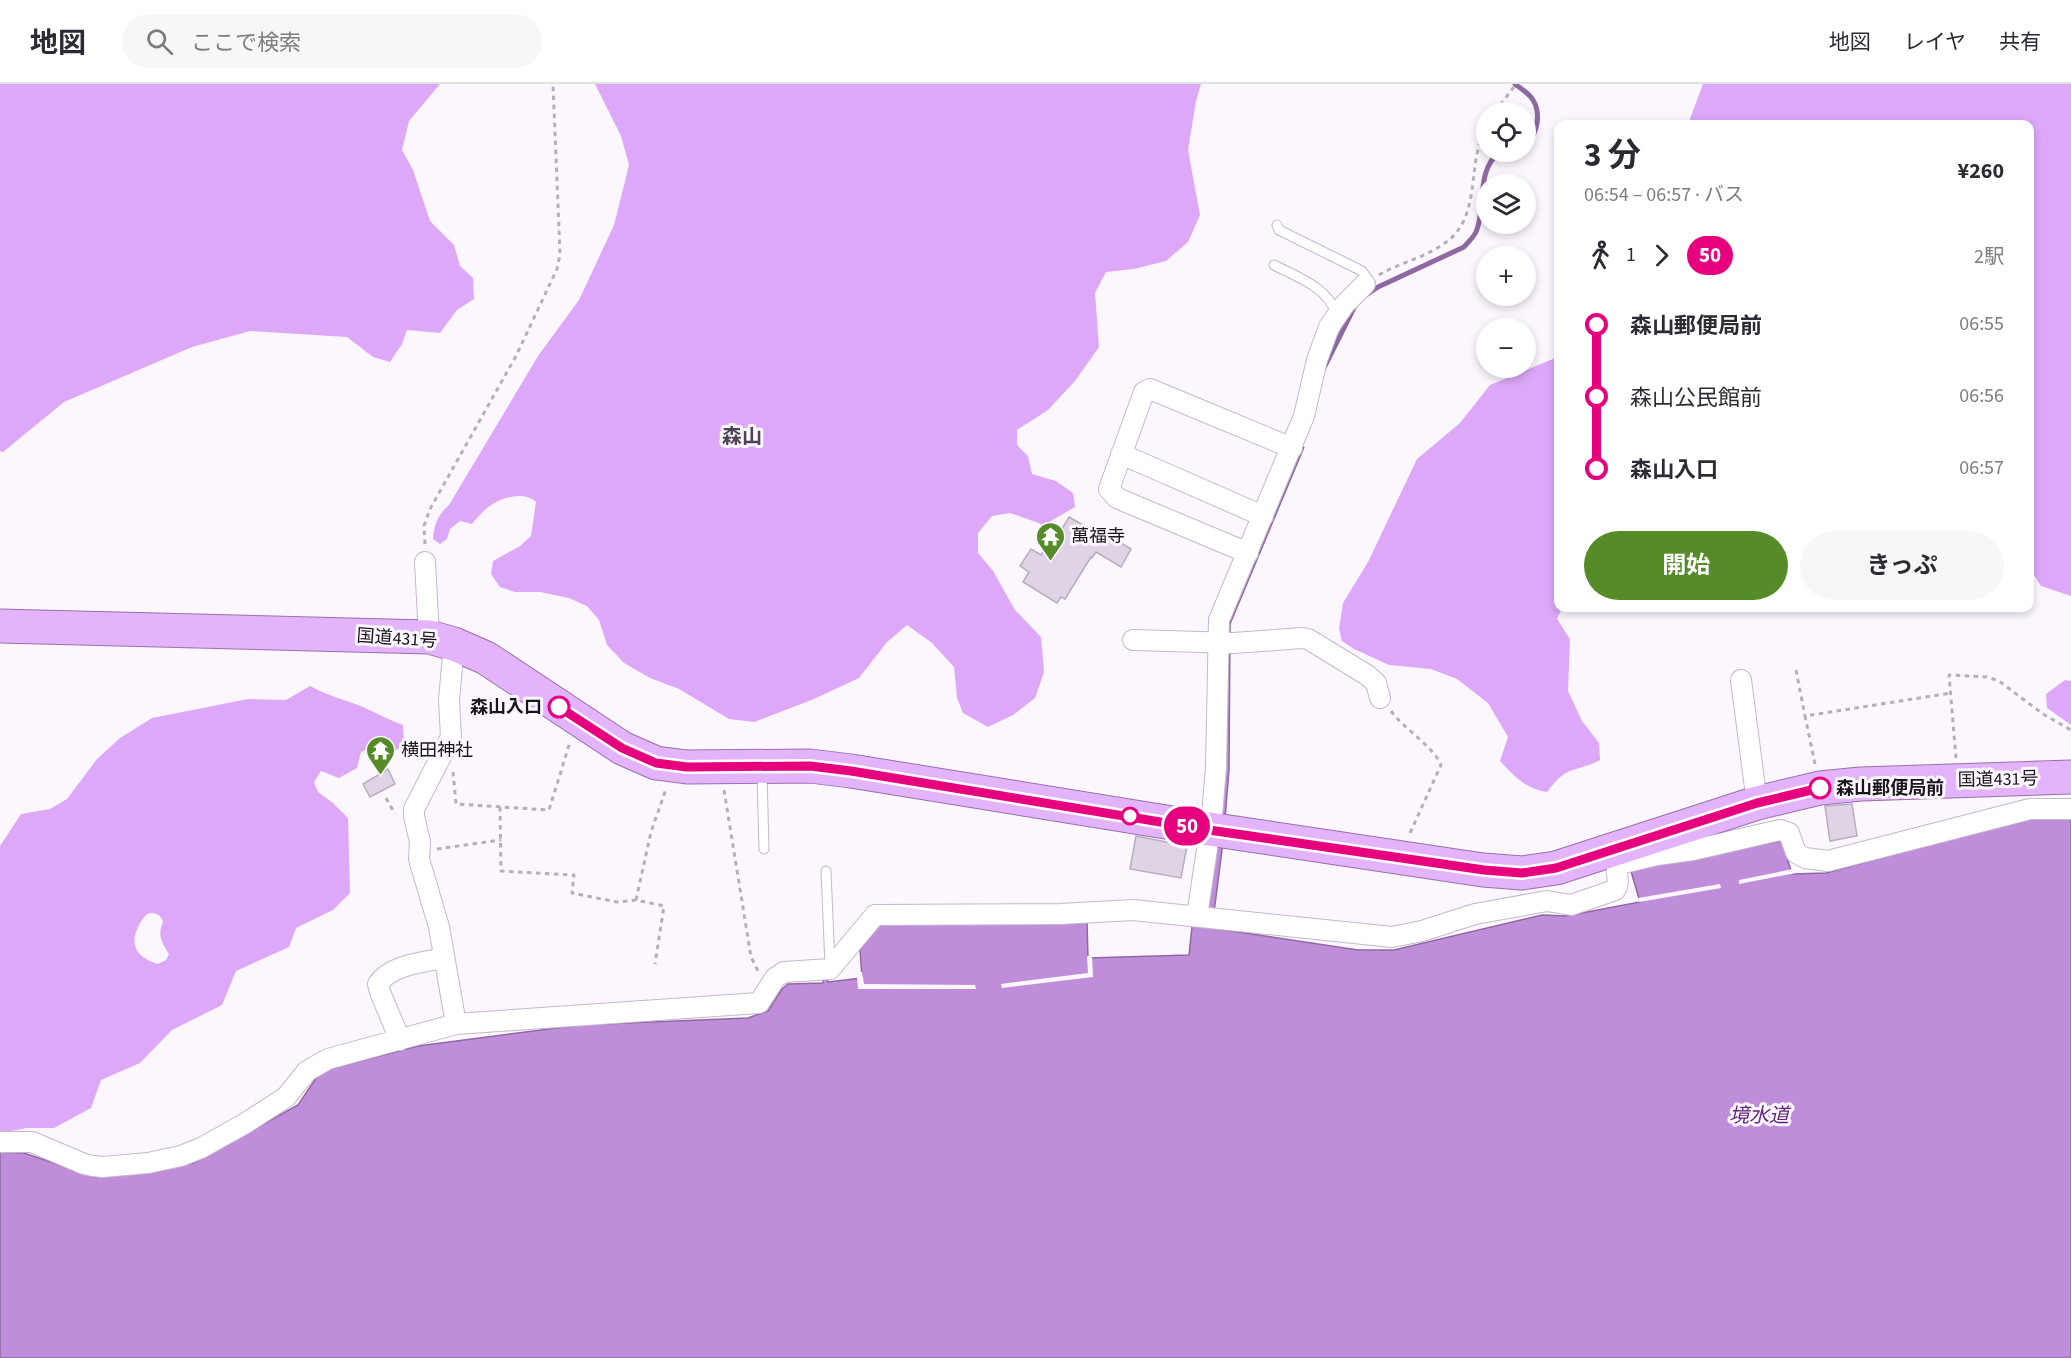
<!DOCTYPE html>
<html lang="ja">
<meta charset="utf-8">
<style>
:root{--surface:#fff;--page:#f7f7f7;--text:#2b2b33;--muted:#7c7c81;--line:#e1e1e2;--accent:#558c27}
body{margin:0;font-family:"Source Sans 3","Noto Sans JP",sans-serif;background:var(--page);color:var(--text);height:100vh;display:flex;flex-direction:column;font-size:22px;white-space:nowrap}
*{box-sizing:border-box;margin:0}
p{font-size:20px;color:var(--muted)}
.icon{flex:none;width:33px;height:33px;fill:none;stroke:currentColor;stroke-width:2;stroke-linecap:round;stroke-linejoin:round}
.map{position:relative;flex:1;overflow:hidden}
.sheet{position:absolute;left:1554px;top:36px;width:480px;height:492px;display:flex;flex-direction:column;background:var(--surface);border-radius:12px;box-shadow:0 3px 9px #0003}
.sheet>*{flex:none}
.badge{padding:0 12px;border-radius:20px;font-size:21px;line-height:39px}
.controls{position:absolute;left:1476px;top:18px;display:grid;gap:12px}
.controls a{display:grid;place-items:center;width:60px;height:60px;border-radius:50%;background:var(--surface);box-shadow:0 3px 9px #0003;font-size:30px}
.map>.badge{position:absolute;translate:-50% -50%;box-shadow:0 0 0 3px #fff}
.legs{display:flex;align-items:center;gap:9px;height:66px;padding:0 30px;font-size:20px}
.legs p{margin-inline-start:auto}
.summary{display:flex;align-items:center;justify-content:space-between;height:102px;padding:0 30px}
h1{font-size:33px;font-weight:700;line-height:45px}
.button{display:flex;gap:12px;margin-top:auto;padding:12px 30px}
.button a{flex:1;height:69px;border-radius:36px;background:var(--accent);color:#fff;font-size:24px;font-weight:700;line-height:69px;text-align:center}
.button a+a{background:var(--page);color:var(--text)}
ul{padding:0 30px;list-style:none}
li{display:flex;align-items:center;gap:21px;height:72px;font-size:22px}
li i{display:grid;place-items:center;width:9px;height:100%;margin:0 8px;background:currentColor}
li i::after{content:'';width:15px;height:15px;margin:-8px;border:4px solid;border-radius:50%;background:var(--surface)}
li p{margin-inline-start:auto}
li:first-child i{background:linear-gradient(#0000 50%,currentColor 0)}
li:last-child i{background:linear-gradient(currentColor 50%,#0000 0)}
header{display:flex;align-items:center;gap:36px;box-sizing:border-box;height:84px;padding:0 30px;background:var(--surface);border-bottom:2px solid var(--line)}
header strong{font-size:28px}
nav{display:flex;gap:33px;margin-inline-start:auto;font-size:21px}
.search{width:420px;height:54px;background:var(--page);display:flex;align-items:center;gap:15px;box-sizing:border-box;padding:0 21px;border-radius:33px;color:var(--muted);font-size:22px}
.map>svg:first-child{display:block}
.forest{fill:#dca8f7;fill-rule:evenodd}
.water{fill:#c08dda;stroke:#8e69a1;stroke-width:1.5}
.pier{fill:#fcf6fe}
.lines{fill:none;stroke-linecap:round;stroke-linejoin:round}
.stream{stroke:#8e69a1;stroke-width:5}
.building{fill:#dfd3e6;stroke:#b8acbe;stroke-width:1.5}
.service-casing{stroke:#c4b8cb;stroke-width:11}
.minor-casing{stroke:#c4b8cb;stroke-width:22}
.trunk-casing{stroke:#9870ac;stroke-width:35}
.path{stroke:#b5afb7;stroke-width:3;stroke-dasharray:4.5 4.5;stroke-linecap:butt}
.service{stroke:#fff;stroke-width:9}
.minor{stroke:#fff;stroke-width:20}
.trunk{stroke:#e3b4fb;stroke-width:33}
.line-1-casing{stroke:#fff;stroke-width:14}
.line-1{stroke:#e6007e;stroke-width:9}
.stop-1-dot{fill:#fff;stroke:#e6007e;stroke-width:3}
.labels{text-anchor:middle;stroke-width:6;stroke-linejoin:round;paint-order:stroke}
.poi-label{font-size:18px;fill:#19151c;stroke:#fcf6fe;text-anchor:start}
.street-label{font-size:18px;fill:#19151c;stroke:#fcf6fe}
.stop-label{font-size:18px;font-weight:bold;fill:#19151c;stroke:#fcf6fe;text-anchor:end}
.neighbourhood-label{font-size:20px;font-weight:bold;fill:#4d4353;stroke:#fcf6fe}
.water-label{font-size:20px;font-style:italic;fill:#642580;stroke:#fcf6fe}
</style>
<header>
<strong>地図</strong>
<div class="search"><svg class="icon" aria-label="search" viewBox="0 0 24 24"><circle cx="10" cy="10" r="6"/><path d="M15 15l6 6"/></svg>ここで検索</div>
<nav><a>地図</a><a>レイヤ</a><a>共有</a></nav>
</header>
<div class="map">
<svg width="2071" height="1274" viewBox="0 0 2071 1274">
<rect width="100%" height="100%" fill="#fcf6fe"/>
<!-- forest -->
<path class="forest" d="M0 0H440L409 37 402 66 413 86 430 137 454 161 460 182 473 194 474 215 457 226 440 249 407 246 402 260 390 278 373 273 347 253 250 247 192 263 64 318 3 368 0 367Z
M595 0H1201L1196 17 1188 66 1200 131 1188 158 1166 177 1134 185 1106 188 1095 209 1099 263 1075 297 1048 326 1017 346V361L1028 372 1032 390 1056 397 1073 409 1075 423 1044 441 1010 429 992 432 978 449V469L993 487 1015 526 1041 553 1044 588 1035 614 1013 631 988 643 963 629 957 614 954 583 932 559 907 541 887 558 859 594 814 615 754 638 729 635 679 605 650 594 624 579 607 561 599 536 587 522 569 514 540 508H515L500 503 491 490 493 477 520 462 531 452 536 418C523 406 498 414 486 425 481 429 476 435 472 440L460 437 450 445 447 455 440 460 433 455C434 440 438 431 449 421L538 272 579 216 614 141 629 81 621 52Z
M1703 0H2071V512L2041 502 2030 485V40H1688Z
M1558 269V524H1565L1560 528 1557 535 1570 555 1568 607 1582 637 1599 659 1600 676C1589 682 1581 683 1570 687 1560 691 1554 699 1547 708 1526 705 1514 692 1500 677L1508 653 1488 619 1457 595 1431 585 1389 581 1354 565 1342 557 1339 545 1343 519 1368 478 1417 375 1460 339 1490 301 1553 275Z
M2065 596 2071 597V641L2047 624 2046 610Z
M310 602C330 613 344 615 363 623 377 629 389 636 403 641L404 659 393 669 376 661 361 668 357 684 339 694 321 687 314 698 318 708 333 719 348 734 350 809 333 826 296 844 289 863 236 887 222 921 172 946 140 979 101 996 91 1024 54 1044H27L0 1049V762L21 730 50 725 67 715 97 675 120 654 152 634 248 615 286 616ZM150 829C157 829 161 831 163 838 157 851 162 859 169 870L166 876 158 880C136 873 128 861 140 839 144 834 144 831 150 829Z"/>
<!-- water -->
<path class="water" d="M1304 363 1230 540 1229 686 1223 758 1212 844 1358 866H1394L1542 831 1566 832 1640 818 1630 784 1782 757 1792 790 1826 789 1975 748 2040 733 2071 735V1274H0V1068L24 1069 95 1093 193 1079 298 1021 321 987 418 962 580 941 748 934 768 927 782 905 788 900 823 899V895H827L828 898 862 894 860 865 879 841 1087 837 1088 874 1189 871 1223 552 1287 390Z"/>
<!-- pier -->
<path class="pier" d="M1793 785 1796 789 1739 800V796Z
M1720 800 1721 804 1639 818 1638 814Z
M1087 872H1092L1093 893 1002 904 1001 900 1088 889Z
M859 888H862L864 900 975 901 976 905H858L857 892H859Z"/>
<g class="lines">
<!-- stream -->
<path class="stream" d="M1515 0C1521 5 1529 9 1533 16 1541 29 1538 50 1526 59
M1366 211 1378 203 1464 163C1468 158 1473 154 1476 148 1487 122 1475 89 1499 68
M1323 286 1355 222"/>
</g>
<!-- building -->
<path class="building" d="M1069 433 1095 448 1098 445 1131 465 1121 483 1096 468 1092 474 1091 473 1065 515 1061 513 1057 519 1023 498 1029 488 1020 482 1031 465 1041 471 1047 460 1051 463Z
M388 685 395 700 370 713 363 700Z
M1852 720 1857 752 1830 757 1825 722Z
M1136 752 1187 762 1181 794 1130 785Z"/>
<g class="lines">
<defs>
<path id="service" d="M1277 141 1279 146 1362 187 1366 193 1365 200
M1274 181C1297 193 1327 203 1336 229
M762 689 764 765
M826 787 830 881"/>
<path id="minor" d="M1121 370 1263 432
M1248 469 1117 414 1109 405 1144 308 1150 305 1292 364
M425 478 429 553
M1133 556 1234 559 1302 554 1308 555 1367 591 1376 599 1380 614
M454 560 449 616 451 653 414 725V732L420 758 419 775 439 843 456 940
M1741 596 1757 719
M1653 759 1657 771 1693 766 1780 746 1789 749 1796 769 1805 774 1828 777 2030 725H2071
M1197 832 1212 732 1216 683 1219 536 1304 332 1317 276 1329 243 1344 221 1365 200
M400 956 380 908 378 900C390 881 424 878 444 874
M0 1058H32L84 1080 93 1082 103 1083 148 1079 181 1072 201 1064 244 1040 286 1013 307 987 328 975 456 940 759 919 775 894 784 888 830 885 875 831 1060 830 1133 826 1392 853 1422 847 1475 830 1547 817 1571 821 1615 806C1622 797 1613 788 1619 780L1657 771"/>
<path id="trunk" d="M0 542 429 553 454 560 486 574 622 664 656 679 687 683 810 682 851 687 1209 745 1483 786 1522 789 1556 784 1757 719 1820 704 1861 700 2071 693"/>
</defs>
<!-- service casing -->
<use href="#service" class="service-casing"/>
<!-- minor casing -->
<use href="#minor" class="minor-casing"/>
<!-- trunk casing -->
<use href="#trunk" class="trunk-casing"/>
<!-- path -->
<path class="path" d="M1495 28 1516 0
M1379 191C1399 179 1423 174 1442 161 1484 135 1465 81 1486 44
M425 460 424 442 430 425 516 272 557 185 560 170 553 0
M1796 586 1805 632
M1391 627C1404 645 1434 663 1441 681L1410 749
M1956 674 1949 591 1987 593 1999 597 2043 630 2071 646
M1815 680 1805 632 1951 609
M453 688 456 720 549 726 570 658
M724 706 751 873 758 887
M386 714 395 730
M500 723 501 787 574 791 572 809 617 818 636 816 664 822 655 880
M437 765 501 756
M636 816 651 748 666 705"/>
<!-- service -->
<use href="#service" class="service"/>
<!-- minor -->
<use href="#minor" class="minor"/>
<!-- trunk -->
<use href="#trunk" class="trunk"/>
</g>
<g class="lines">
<defs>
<path id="line-1" d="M559 623 622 664 656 679 687 683 810 682 851 687 1209 746 1484 786 1522 789 1556 784 1757 719 1820 704"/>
</defs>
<!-- line-1 casing -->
<use href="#line-1" class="line-1-casing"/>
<!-- line-1 -->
<use href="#line-1" class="line-1"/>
</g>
<!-- icons -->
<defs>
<symbol id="temple-pin" viewBox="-11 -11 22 30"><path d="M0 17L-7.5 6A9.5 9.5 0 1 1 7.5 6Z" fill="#558c27" stroke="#fcf6fe"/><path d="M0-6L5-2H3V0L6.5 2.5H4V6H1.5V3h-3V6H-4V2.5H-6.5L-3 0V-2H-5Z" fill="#fff"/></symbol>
</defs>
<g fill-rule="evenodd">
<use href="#temple-pin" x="1034" y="436" width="33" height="45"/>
<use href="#temple-pin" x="364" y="650" width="33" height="45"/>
</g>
<!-- markers -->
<g class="stop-1-dot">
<circle cx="559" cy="623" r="10"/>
<circle cx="1820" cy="704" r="10"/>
<circle cx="1130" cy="732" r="8"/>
</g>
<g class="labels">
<!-- poi labels -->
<g class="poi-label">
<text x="1071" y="458">萬福寺</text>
<text x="401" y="672">横田神社</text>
</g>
<!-- street labels -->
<g class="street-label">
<text transform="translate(397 554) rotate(4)" y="6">国道431号</text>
<text transform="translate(1998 695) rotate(-1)" y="6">国道431号</text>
</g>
<!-- stop labels -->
<g class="stop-label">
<text x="542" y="629">森山入口</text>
<text x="1836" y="710" text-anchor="start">森山郵便局前</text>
</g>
<!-- neighbourhood labels -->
<g class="neighbourhood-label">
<text x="742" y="359">森山</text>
</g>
<!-- water labels -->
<g class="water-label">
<text x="1759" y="1038">境水道</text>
</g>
</g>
</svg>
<div class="controls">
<a><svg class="icon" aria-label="locate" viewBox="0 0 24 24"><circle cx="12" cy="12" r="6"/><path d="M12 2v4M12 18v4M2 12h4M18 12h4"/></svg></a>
<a><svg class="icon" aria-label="layers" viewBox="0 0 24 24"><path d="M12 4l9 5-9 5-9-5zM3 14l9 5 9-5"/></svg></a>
<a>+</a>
<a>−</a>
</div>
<b class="badge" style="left:1187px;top:742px;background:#e6007e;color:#fff">50</b>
<section class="sheet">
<div class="summary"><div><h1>3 分</h1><p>06:54 – 06:57 · バス</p></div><b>¥260</b></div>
<div class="legs"><svg class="icon" aria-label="walk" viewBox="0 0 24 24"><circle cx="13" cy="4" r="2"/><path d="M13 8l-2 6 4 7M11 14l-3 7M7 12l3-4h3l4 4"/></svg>1<svg class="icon" aria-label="forward" viewBox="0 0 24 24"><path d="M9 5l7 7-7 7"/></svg><b class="badge" style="background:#e6007e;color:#fff">50</b><p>2駅</p></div>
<ul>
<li><i style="color:#e6007e"></i><b>森山郵便局前</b><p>06:55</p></li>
<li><i style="color:#e6007e"></i><span>森山公民館前</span><p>06:56</p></li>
<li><i style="color:#e6007e"></i><b>森山入口</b><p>06:57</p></li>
</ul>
<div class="button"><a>開始</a><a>きっぷ</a></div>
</section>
</div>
